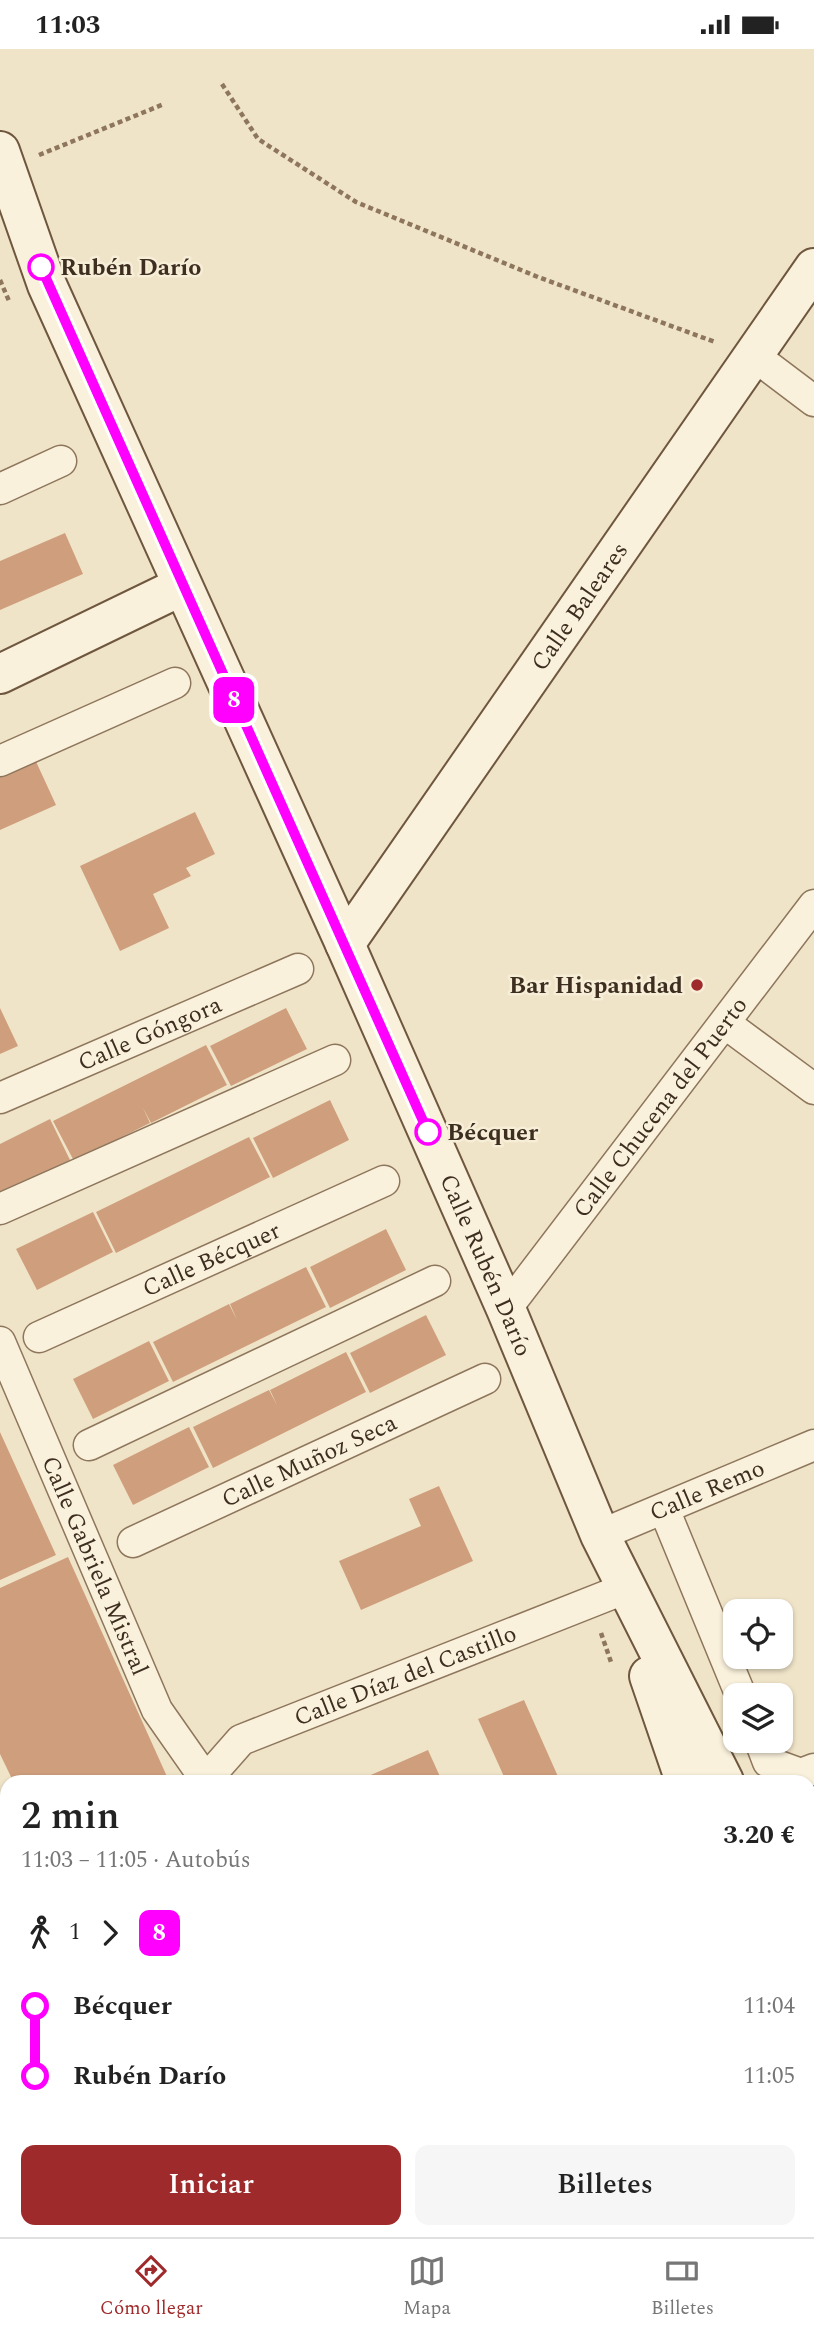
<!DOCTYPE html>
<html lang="es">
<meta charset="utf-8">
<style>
:root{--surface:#fff;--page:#f6f6f6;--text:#222;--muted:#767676;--line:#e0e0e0;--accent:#9e2a2b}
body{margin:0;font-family:Spectral,serif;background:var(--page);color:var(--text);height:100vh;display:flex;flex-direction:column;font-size:26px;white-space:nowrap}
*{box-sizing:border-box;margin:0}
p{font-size:23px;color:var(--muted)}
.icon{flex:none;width:38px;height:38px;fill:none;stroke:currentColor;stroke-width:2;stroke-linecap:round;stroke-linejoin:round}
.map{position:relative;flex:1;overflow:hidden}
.drawer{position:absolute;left:0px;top:1726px;width:816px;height:464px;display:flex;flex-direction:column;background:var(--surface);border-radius:21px 21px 0 0;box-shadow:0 2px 5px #0004}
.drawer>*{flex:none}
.badge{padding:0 14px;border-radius:10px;font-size:24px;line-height:46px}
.controls{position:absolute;left:723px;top:1550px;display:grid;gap:14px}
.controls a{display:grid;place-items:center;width:70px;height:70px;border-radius:14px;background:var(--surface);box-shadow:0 2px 5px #0004;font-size:35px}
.map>.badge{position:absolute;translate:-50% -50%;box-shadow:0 0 0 4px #fff}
.legs{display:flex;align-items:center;gap:10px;height:77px;padding:0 21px;font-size:23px}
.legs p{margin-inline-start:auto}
.headline{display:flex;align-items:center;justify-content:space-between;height:119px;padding:0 21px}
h1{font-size:38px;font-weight:600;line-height:52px}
.button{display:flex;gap:14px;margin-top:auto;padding:14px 21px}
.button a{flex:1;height:80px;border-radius:14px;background:var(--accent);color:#fff;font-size:28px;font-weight:600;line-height:80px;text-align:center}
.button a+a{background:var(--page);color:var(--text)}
ul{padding:0 21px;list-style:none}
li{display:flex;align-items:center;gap:24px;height:70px;font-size:26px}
li i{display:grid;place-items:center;width:10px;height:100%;margin:0 9px;background:currentColor}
li i::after{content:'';width:18px;height:18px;margin:-9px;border:5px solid;border-radius:50%;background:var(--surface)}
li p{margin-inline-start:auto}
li:first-child i{background:linear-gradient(#0000 50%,currentColor 0)}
li:last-child i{background:linear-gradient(currentColor 50%,#0000 0)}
.status{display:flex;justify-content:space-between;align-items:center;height:49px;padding:0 35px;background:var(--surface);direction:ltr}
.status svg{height:19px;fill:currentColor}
.menu{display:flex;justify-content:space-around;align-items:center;height:98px;border-top:2px solid var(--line);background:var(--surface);font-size:19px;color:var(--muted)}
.menu a{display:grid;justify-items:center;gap:4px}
.menu .active{color:var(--accent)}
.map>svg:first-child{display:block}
.green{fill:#c9cf9b}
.building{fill:#cf9f7d}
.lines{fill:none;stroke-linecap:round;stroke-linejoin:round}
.lane-casing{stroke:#8d765c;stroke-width:18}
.street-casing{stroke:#8d765c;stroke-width:33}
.secondary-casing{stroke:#6f573f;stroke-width:42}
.path{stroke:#8d765c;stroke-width:4.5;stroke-dasharray:5 3.5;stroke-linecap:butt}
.lane{stroke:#faf1dc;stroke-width:14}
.street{stroke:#faf1dc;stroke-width:30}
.secondary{stroke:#faf1dc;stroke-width:38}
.line-1-casing{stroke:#fff;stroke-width:16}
.line-1{stroke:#f0f;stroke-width:10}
.stop-1-dot{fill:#fff;stroke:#f0f;stroke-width:3.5}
.poi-dot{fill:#9e2a2b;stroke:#f7eed8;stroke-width:2.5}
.labels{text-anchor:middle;stroke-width:5;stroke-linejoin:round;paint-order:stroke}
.stop-label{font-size:24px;font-weight:bold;fill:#3d2e20;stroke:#f7eed8;text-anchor:start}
.street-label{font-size:24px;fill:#3d2e20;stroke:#f7eed8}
.poi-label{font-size:24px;font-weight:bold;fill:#3d2e20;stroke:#f7eed8;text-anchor:end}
</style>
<div class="status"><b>11:03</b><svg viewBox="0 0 49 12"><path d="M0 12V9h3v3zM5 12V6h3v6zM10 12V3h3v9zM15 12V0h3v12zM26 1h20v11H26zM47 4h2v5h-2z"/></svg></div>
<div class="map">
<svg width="814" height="2188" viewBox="0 0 814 2188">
<rect width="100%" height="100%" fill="#f0e4c8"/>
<!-- green -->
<path class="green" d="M814 2021V2188H397L407 2182H808V2024Z"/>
<!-- building -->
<path class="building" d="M65 484 83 525 0 561V512Z
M33 706 56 756 0 781V721Z
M195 763 215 805 186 819 191 827 153 845 169 879 120 902 80 817Z
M0 959 18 997 0 1005Z
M286 959 307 1000 231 1037 210 997Z
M206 996 227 1036 151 1074 143 1059 150 1074 74 1112 53 1072Z
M330 1051 349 1091 273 1129 253 1089Z
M50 1070 70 1111 0 1146V1095Z
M249 1088 270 1128 116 1204 96 1163Z
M93 1163 113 1203 37 1241 16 1200Z
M386 1180 406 1221 330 1259 310 1218Z
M306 1218 326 1258 173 1333 153 1293 229 1255 237 1271 230 1255Z
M426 1266 446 1306 370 1344 350 1304Z
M149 1292 169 1332 93 1370 73 1330Z
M346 1303 366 1343 213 1419 193 1378 269 1341 277 1356 270 1341Z
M189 1378 209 1418 133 1456 113 1416Z
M0 1383 56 1506 0 1531Z
M439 1437 473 1512 361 1561 339 1512 421 1477 409 1450Z
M68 1508 169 1732H13L0 1705V1539Z
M524 1651 560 1732H506L478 1670Z
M428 1701 442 1732H357Z
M7 1945V1995L0 1998V1948Z
M7 2051V2101L0 2104V2054Z"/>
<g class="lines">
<defs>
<path id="lane" d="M0 1799 7 1815"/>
<g id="street">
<path d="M753 306 814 352"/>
<path d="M0 440 61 412"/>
<path d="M0 712 175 634"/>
<path d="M726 975 814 1040"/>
<path id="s1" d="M0 1049 298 920"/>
<path d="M0 1160 335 1011"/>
<path id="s2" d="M506 1260 814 856"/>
<path id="s3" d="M39 1288 384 1132"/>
<path id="s4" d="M0 1293 157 1661 206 1731"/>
<path d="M89 1396 435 1232"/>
<path d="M664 1460 741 1647"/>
<path id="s5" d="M600 1486 814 1396"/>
<path id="s6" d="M133 1493 485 1330"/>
<path d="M760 1692 768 1713 801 1725 814 1720"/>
<path id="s7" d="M205 1732 241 1691 619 1542"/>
<path d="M0 1875 7 1872"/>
<path d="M0 2134 7 2131"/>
</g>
<g id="secondary">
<path id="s8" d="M0 102 47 236 345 895 506 1260 600 1486 724 1732"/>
<path d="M0 625 182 537"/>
<path id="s9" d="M345 895 814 219"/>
<path d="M649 1627 685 1732"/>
<path d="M808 1815 814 1812"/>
<path d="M808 1875 814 1872"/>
<path d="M147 2188 157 2182"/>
<path d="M255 2188 265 2182"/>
</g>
</defs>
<!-- lane casing -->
<use href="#lane" class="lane-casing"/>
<!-- street casing -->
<use href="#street" class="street-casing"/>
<!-- secondary casing -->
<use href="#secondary" class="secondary-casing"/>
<!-- path -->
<path class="path" d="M222 35 258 90 356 153 538 228 715 293
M39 106 164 55
M0 231 9 252
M601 1584 612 1616
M808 2083 814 2082
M808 2111 814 2109
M617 2188 618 2182"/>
<!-- lane -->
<use href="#lane" class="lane"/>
<!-- street -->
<use href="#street" class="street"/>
<!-- secondary -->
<use href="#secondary" class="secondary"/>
</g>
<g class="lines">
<defs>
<path id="line-1" d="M41 218 428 1083"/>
</defs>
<!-- line-1 casing -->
<use href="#line-1" class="line-1-casing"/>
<!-- line-1 -->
<use href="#line-1" class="line-1"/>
</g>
<!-- markers -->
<g class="stop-1-dot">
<circle cx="41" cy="218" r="12"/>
<circle cx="428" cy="1083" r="12"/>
</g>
<circle class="poi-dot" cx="697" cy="936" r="7"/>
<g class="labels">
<!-- stop labels -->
<g class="stop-label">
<text x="60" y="226">Rubén Darío</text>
<text x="447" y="1091">Bécquer</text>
</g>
<!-- street labels -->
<g class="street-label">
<text dy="8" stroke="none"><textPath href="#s9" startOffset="411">Calle Baleares</textPath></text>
<text dy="8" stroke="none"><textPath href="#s1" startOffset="163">Calle Góngora</textPath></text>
<text dy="8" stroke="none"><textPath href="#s2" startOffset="254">Calle Chucena del Puerto</textPath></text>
<text dy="8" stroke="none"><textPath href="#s3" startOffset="189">Calle Bécquer</textPath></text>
<text dy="8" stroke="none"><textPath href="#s8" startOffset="1216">Calle Rubén Darío</textPath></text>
<text dy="8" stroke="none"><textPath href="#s6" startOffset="194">Calle Muñoz Seca</textPath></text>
<text dy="8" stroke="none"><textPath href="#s5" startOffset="116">Calle Remo</textPath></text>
<text dy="8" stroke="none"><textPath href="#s4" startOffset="243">Calle Gabriela Mistral</textPath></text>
<text dy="8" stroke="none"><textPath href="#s7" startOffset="231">Calle Díaz del Castillo</textPath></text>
</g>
<!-- poi labels -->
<g class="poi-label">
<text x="683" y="944">Bar Hispanidad</text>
</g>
</g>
</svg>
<div class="controls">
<a><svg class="icon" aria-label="locate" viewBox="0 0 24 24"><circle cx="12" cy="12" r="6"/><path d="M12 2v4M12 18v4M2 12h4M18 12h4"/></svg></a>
<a><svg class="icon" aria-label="layers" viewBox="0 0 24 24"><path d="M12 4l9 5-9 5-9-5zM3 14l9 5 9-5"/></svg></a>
</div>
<b class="badge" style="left:234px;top:651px;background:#f0f;color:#fff">8</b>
<section class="drawer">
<div class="headline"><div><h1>2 min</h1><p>11:03 – 11:05 · Autobús</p></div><b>3.20 €</b></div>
<div class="legs"><svg class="icon" aria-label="walk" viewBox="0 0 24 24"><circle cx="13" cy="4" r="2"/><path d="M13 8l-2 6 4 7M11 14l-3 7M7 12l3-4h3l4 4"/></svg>1<svg class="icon" aria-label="forward" viewBox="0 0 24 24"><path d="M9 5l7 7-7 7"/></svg><b class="badge" style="background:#f0f;color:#fff">8</b></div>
<ul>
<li><i style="color:#f0f"></i><b>Bécquer</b><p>11:04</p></li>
<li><i style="color:#f0f"></i><b>Rubén Darío</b><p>11:05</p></li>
</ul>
<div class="button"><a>Iniciar</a><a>Billetes</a></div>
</section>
</div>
<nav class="menu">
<a class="active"><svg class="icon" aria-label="directions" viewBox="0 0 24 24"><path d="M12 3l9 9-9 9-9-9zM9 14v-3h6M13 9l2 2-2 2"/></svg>Cómo llegar</a>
<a><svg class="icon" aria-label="map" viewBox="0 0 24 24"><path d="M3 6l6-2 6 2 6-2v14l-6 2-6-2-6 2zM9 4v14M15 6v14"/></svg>Mapa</a>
<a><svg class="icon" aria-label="tickets" viewBox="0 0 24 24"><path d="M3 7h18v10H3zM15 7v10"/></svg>Billetes</a>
</nav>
